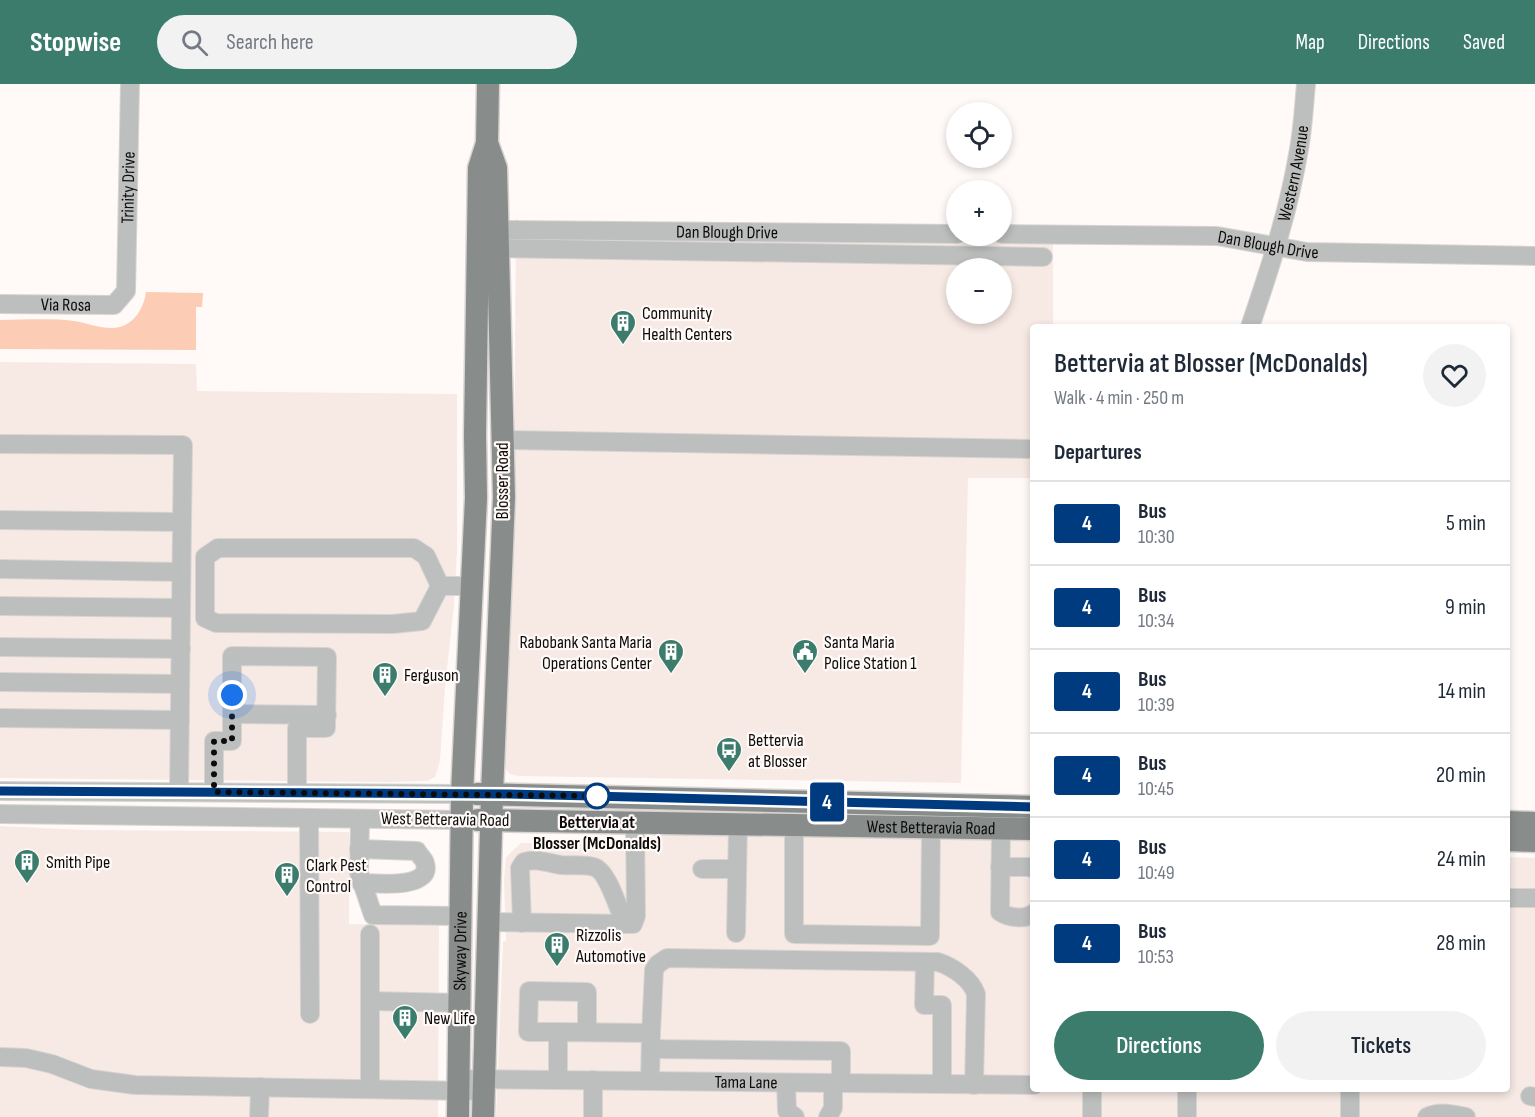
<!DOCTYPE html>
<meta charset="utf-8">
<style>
:root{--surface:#fff;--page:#f2f2f3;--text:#1f2937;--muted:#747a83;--line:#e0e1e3;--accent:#3b7c6d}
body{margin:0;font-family:"Sofia Sans Condensed",sans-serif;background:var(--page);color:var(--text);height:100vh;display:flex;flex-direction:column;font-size:22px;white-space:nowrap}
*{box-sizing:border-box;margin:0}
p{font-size:20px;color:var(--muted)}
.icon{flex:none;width:33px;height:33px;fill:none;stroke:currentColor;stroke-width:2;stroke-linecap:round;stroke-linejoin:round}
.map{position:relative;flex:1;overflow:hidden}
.side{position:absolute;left:1030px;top:240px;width:480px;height:768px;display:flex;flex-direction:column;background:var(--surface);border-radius:6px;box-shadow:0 3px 9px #0003}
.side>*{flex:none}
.badge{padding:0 12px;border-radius:4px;font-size:21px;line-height:39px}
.tools{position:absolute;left:946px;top:18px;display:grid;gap:12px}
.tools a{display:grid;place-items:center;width:66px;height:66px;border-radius:50%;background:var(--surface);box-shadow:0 3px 9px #0003;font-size:30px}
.you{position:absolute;width:30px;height:30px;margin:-15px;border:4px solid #fff;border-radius:50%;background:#1a73e8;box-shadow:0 0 0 9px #1a73e833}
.map>.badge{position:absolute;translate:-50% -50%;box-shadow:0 0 0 3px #fff}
h2{padding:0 24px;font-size:22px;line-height:54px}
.round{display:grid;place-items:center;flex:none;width:63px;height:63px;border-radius:32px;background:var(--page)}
.head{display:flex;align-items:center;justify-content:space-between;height:102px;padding:0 24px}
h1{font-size:28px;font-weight:600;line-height:45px}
.primary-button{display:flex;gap:12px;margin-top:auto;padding:12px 24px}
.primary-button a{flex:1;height:69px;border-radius:36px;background:var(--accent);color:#fff;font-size:24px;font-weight:600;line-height:69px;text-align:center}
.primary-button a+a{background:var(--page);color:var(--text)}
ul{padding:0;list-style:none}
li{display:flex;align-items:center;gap:18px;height:84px;padding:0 24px;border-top:2px solid var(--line)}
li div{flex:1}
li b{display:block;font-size:22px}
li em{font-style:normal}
li .badge{min-width:66px;font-weight:700;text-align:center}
header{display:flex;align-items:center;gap:36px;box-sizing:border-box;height:84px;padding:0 30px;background:var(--accent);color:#fff}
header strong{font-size:28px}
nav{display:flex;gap:33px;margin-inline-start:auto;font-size:21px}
.search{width:420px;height:54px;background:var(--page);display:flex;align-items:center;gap:15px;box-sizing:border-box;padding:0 21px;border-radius:33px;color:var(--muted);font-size:22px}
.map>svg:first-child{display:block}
.built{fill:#f7eae5;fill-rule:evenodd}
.green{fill:#fcccb4}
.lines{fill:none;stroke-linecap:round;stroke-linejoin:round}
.minor-casing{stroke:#d8d4d2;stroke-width:20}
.major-casing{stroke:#d8d4d2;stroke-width:25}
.minor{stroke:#bdbfbe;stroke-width:18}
.major{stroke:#888c8b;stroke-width:22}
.line-casing{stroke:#fff;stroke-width:14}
.line{stroke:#003b80;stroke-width:9}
.walk{stroke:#0e0c0b;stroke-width:6;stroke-dasharray:0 10.8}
.stop-dot{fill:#fff;stroke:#003b80;stroke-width:3}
.labels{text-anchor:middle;stroke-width:4.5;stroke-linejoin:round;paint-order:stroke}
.street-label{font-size:18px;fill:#0e0c0b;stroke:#fffaf8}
.poi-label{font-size:18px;fill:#0e0c0b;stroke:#fffaf8;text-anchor:start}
.stop-label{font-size:18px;font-weight:bold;fill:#0e0c0b;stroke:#fffaf8}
</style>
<header>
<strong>Stopwise</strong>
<div class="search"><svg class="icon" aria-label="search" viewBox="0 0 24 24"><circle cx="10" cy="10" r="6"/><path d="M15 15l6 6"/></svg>Search here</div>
<nav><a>Map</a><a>Directions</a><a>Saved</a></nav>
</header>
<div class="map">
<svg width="1535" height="1033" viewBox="0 0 1535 1033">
<rect width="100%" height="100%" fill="#fffaf8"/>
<!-- built -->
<path class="built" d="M516 134 524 141 957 152 1053 151V243H1034L1033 394H968L961 699 518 692 510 690 504 683 514 424ZM957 184H1002V230H957Z
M0 278 196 280 197 307 457 310V468L454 521 445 603 440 677 435 693 427 697 387 698 0 694Z
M0 742 85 746 349 748V840L439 842 438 1033H0Z
M659 751 1033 757 1034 1005H1508V773L1535 774V1033H496L503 858 506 857 504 796 506 773 521 759 658 761Z"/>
<!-- green -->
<path class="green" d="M146 208 203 209 202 223H196V266L0 265V236C24 236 50 234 74 237 88 239 106 247 120 243 136 238 144 223 146 208Z"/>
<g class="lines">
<defs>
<g id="minor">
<path id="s1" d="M497 146 957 150"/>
<path id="s2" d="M1002 150 1217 152 1307 168 1535 172"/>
<path d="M498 164 1043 173"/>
<path id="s3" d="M0 220 114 221 126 207 130 0"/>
<path id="s4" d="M1250 243C1270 184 1289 126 1299 65 1303 43 1304 21 1306 0"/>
<path d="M503 356 1028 365"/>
<path d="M0 360 183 361 182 438"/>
<path d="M0 436 182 438 179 708"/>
<path d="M0 485 181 488"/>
<path d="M440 502 426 472 414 464H218L205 473V534L216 539 393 540 422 537 440 502H472"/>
<path d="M0 522 181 524"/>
<path d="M0 563 181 565"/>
<path d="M0 598 180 600"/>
<path d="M232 630 327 631"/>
<path d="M0 634 180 636"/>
<path d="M0 707 462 710"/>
<path d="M214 708V657H232V572L327 573 326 644H297V709"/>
<path d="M0 730 462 736"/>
<path d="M309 734 310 930"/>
<path d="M360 735 359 789 373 831 460 832"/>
<path d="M794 741V850L930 852 931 743"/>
<path d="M1001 744 1000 828C1009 834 1025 836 1034 829"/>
<path d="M359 765 417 767C419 771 424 775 425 779 433 806 374 799 361 799"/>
<path d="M1000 783H1030L1034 785"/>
<path d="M702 785H737"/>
<path d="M1508 814H1535"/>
<path d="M488 838 633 840 636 832 635 738"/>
<path d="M522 839 520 784 524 778C537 774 547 779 561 781 571 782 584 780 594 783 608 787 619 827 625 840"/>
<path d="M736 849 738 740"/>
<path d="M370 850V1005"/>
<path d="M925 878 924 921H942V1000"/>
<path d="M370 917 459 919"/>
<path d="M558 948H528L529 907 587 908V948"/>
<path d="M651 949 654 886 658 880 667 874 938 878C953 883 971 895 976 910L974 1001"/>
<path d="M651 965 841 967V999"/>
<path d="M0 973 26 974 52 980 91 995 135 1001 469 1007"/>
<path id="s5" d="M458 995 1034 1001"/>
<path d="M558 996V948L651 949 650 997"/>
<path d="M786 999 787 1027 795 1033"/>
<path d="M1092 1005V1033"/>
<path d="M1350 1005V1033"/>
<path d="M1530 1012 1535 1013"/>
<path d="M259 1033 260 1003"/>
<path d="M593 1033V996"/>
<path d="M828 1033 833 1024V999"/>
<path d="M1187 1033V1005"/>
<path d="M1427 1033C1439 1027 1454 1030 1466 1033"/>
</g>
<g id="major">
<path d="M477 710 1034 723"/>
<path id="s6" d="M478 736 1034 745"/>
<path d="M1508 738 1535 739"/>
<path d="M1508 756 1535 757"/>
<path id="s7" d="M458 1033 462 710 476 414 475 351 479 84 487 59 488 0"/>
<path d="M483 1033 492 710 504 413 496 84 487 59"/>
</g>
</defs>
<!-- minor casing -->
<use href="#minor" class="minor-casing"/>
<!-- major casing -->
<use href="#major" class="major-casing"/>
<!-- minor -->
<use href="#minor" class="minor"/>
<!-- major -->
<use href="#major" class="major"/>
</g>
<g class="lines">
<defs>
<path id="line" d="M0 707 509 710 1034 723"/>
</defs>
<!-- line casing -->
<use href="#line" class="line-casing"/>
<!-- line -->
<use href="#line" class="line"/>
<!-- walk -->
<path class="walk" d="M232 611V657H214V708L600 712H597"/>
</g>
<!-- icons -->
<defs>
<symbol id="building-pin" viewBox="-11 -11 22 30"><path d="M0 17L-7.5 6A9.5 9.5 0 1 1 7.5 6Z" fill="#3b7c6d" stroke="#fffaf8"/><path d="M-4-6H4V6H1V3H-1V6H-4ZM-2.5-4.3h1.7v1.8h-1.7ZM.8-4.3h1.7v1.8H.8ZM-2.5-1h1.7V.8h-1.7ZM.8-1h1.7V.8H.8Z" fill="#fff"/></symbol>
<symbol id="civic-pin" viewBox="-11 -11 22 30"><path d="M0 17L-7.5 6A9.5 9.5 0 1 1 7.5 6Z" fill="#3b7c6d" stroke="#fffaf8"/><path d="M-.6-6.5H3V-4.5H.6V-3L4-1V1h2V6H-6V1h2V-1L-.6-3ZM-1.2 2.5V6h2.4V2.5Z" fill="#fff"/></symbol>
<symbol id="bus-pin" viewBox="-11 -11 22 30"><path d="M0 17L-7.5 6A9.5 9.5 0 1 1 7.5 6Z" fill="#3b7c6d" stroke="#fffaf8"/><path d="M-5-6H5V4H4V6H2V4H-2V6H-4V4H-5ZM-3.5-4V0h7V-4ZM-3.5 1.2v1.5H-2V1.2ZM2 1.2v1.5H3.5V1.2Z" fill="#fff"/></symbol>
</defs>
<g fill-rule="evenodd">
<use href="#building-pin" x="608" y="224" width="30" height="40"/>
<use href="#building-pin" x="656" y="553" width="30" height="40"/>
<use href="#civic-pin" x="790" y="553" width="30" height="40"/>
<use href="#building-pin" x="370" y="576" width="30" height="40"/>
<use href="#bus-pin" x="714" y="651" width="30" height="40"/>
<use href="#building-pin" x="12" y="763" width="30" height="40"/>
<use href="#building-pin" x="272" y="776" width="30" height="40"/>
<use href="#building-pin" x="542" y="846" width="30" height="40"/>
<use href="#building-pin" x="390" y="919" width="30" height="40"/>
</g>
<!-- markers -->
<circle class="stop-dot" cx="597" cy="712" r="12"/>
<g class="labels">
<!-- street labels -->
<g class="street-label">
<text dy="6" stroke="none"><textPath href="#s4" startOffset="160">Western Avenue</textPath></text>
<text dy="6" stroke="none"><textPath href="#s3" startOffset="236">Trinity Drive</textPath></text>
<text dy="6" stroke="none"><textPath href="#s1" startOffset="230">Dan Blough Drive</textPath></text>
<text dy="6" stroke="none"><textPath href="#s2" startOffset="267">Dan Blough Drive</textPath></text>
<text dy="6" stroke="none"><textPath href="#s3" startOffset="66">Via Rosa</textPath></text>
<text transform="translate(502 397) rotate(-90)" y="6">Blosser Road</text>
<text transform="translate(445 735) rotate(1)" y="6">West Betteravia Road</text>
<text dy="6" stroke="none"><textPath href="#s6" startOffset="453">West Betteravia Road</textPath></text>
<text dy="6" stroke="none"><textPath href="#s7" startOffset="166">Skyway Drive</textPath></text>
<text dy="6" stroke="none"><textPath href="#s5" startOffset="288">Tama Lane</textPath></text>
</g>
<!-- poi labels -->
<g class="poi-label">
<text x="642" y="235">Community<tspan x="642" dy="21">Health Centers</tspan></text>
<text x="652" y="564" text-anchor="end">Rabobank Santa Maria<tspan x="652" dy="21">Operations Center</tspan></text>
<text x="824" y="564">Santa Maria<tspan x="824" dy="21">Police Station 1</tspan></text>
<text x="404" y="597">Ferguson</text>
<text x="748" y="662">Bettervia<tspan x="748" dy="21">at Blosser</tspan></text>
<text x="46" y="784">Smith Pipe</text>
<text x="306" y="787">Clark Pest<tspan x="306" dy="21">Control</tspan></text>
<text x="576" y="857">Rizzolis<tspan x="576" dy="21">Automotive</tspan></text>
<text x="424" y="940">New Life</text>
</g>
<!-- stop labels -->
<g class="stop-label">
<text x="597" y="744">Bettervia at<tspan x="597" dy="21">Blosser (McDonalds)</tspan></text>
</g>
</g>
</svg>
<div class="tools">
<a><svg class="icon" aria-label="locate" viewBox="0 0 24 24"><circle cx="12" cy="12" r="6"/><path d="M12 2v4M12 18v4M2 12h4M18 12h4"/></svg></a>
<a>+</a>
<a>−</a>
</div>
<div class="you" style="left:232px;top:611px"></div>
<b class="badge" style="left:827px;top:718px;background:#003b80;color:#fff">4</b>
<section class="side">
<div class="head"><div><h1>Bettervia at Blosser (McDonalds)</h1><p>Walk · 4 min · 250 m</p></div><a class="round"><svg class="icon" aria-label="heart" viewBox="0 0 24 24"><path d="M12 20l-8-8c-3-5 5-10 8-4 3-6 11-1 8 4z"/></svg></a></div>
<h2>Departures</h2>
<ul>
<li><span class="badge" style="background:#003b80;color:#fff">4</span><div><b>Bus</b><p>10:30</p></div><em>5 min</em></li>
<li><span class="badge" style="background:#003b80;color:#fff">4</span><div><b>Bus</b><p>10:34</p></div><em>9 min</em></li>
<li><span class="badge" style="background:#003b80;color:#fff">4</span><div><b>Bus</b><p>10:39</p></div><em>14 min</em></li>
<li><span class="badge" style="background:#003b80;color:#fff">4</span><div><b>Bus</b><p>10:45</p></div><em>20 min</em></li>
<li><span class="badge" style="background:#003b80;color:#fff">4</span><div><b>Bus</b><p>10:49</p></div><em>24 min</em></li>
<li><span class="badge" style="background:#003b80;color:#fff">4</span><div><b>Bus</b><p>10:53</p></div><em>28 min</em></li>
</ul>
<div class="primary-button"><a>Directions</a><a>Tickets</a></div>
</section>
</div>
